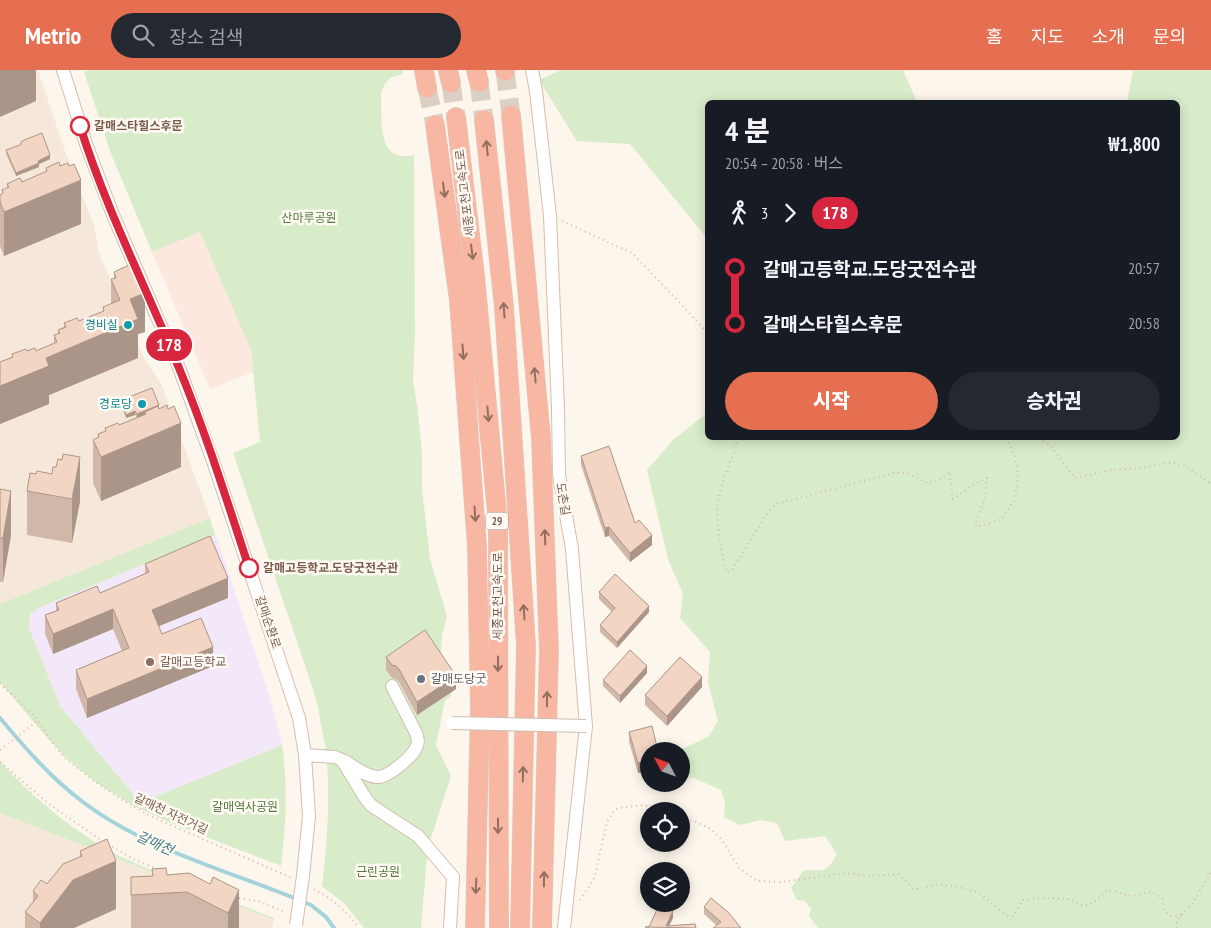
<!DOCTYPE html>
<html lang="ko">
<meta charset="utf-8">
<style>
:root{--surface:#171b24;--page:#242831;--text:#f1f3f6;--muted:#9ea1a6;--accent:#e76f51}
body{margin:0;font-family:"PT Sans Narrow","Noto Sans KR",sans-serif;background:var(--page);color:var(--text);height:100vh;display:flex;flex-direction:column;font-size:19px;white-space:nowrap}
*{box-sizing:border-box;margin:0}
p{font-size:16px;color:var(--muted)}
.icon{flex:none;width:28px;height:28px;fill:none;stroke:currentColor;stroke-width:2;stroke-linecap:round;stroke-linejoin:round}
.map{position:relative;flex:1;overflow:hidden}
.side{position:absolute;left:705px;top:30px;width:475px;height:340px;display:flex;flex-direction:column;background:var(--surface);border-radius:8px;box-shadow:0 2px 12px #0003}
.side>*{flex:none}
.badge{padding:0 10px;border-radius:16px;font-size:18px;line-height:32px}
.needle{width:32px;rotate:311deg}
.fabs{position:absolute;left:640px;top:672px;display:grid;gap:10px}
.fabs a{display:grid;place-items:center;width:50px;height:50px;border-radius:50%;background:var(--surface);box-shadow:0 2px 12px #0003;font-size:25px}
.map>.badge{position:absolute;translate:-50% -50%;box-shadow:0 0 0 2px #fff}
.legs{display:flex;align-items:center;gap:8px;height:55px;padding:0 20px;font-size:16px}
.legs p{margin-inline-start:auto}
.summary{display:flex;align-items:center;justify-content:space-between;height:85px;padding:0 20px}
h1{font-size:28px;font-weight:800;line-height:38px}
.action{display:flex;gap:10px;margin-top:auto;padding:10px 20px}
.action a{flex:1;height:58px;border-radius:30px;background:var(--accent);color:#fff;font-size:20px;font-weight:800;line-height:58px;text-align:center}
.action a+a{background:var(--page);color:var(--text)}
ul{padding:0 20px;list-style:none}
li{display:flex;align-items:center;gap:18px;height:55px;font-size:19px}
li i{display:grid;place-items:center;width:8px;height:100%;margin:0 6px;background:currentColor}
li i::after{content:'';width:12px;height:12px;margin:-6px;border:4px solid;border-radius:50%;background:var(--surface)}
li p{margin-inline-start:auto}
li:first-child i{background:linear-gradient(#0000 50%,currentColor 0)}
li:last-child i{background:linear-gradient(currentColor 50%,#0000 0)}
header{display:flex;align-items:center;gap:30px;box-sizing:border-box;height:70px;padding:0 25px;background:var(--accent);color:#fff}
header strong{font-size:24px}
nav{display:flex;gap:28px;margin-inline-start:auto;font-size:18px}
.search{width:350px;height:45px;background:var(--page);display:flex;align-items:center;gap:12px;box-sizing:border-box;padding:0 18px;border-radius:28px;color:var(--muted);font-size:19px}
.map>svg:first-child{display:block}
.residential{fill:#f5e8da}
.commercial{fill:#fde8e0}
.education{fill:#f3e8fa}
.green{fill:#d8ecc9}
.lines{fill:none;stroke-linecap:round;stroke-linejoin:round}
.stream{stroke:#a5d3da;stroke-width:4}
.highway-tunnel{stroke:#dcd0c4;stroke-width:19;stroke-dasharray:19 9;stroke-linecap:butt}
.minor-casing{stroke:#d1beb0;stroke-width:14}
.highway-casing{stroke:#dad1cd;stroke-width:20}
.path{stroke:#d9b8a5;stroke-width:2;stroke-dasharray:1 4;stroke-linecap:butt}
.minor{stroke:#fff;stroke-width:12}
.highway{stroke:#f7b7a3;stroke-width:19}
.minor-bridge-casing{stroke:#d1beb0;stroke-width:14;stroke-linecap:butt}
.minor-bridge{stroke:#fff;stroke-width:12}
.wall{fill:#d1b7a8}
.shaded-wall{fill:#aa9588}
.building{fill:#f3d5c3;stroke:#aa9588}
.oneway{stroke:#936e5e}
.line-1-casing{stroke:#fff;stroke-width:11}
.line-1{stroke:#d7263d;stroke-width:8}
.stop-1-dot{fill:#fff;stroke:#d7263d;stroke-width:2.5}
.culture-dot{fill:#0f9aa8;stroke:#fffaf3;stroke-width:2}
.education-dot{fill:#8d6e63;stroke:#fffaf3;stroke-width:2}
.worship-dot{fill:#6b7280;stroke:#fffaf3;stroke-width:2}
.labels{text-anchor:middle;stroke-width:5;stroke-linejoin:round;paint-order:stroke}
.shield{fill:#fffaf3;stroke:#a28b7f;stroke-width:1}
.shield-label{font-size:11px;font-weight:bold;fill:#7a5c4d}
.stop-label{font-size:12px;font-weight:bold;fill:#7a5c4d;stroke:#fffaf3;text-anchor:start}
.street-label{font-size:12px;fill:#7a5c4d;stroke:#fffaf3}
.park-label{font-size:12px;fill:#537a41;stroke:#fffaf3}
.culture-label{font-size:12px;fill:#0d838f;stroke:#fffaf3;text-anchor:end}
.education-label{font-size:12px;fill:#785e54;stroke:#fffaf3;text-anchor:start}
.worship-label{font-size:12px;fill:#5b616d;stroke:#fffaf3;text-anchor:start}
.water-label{font-size:14px;font-style:italic;fill:#437c86;stroke:#fffaf3}
</style>
<header>
<strong>Metrio</strong>
<div class="search"><svg class="icon" aria-label="search" viewBox="0 0 24 24"><circle cx="10" cy="10" r="6"/><path d="M15 15l6 6"/></svg>장소 검색</div>
<nav><a>홈</a><a>지도</a><a>소개</a><a>문의</a></nav>
</header>
<div class="map">
<svg width="1211" height="858" viewBox="0 0 1211 858">
<rect width="100%" height="100%" fill="#fdf6ec"/>
<!-- residential -->
<path class="residential" d="M0 0H38L65 81 94 156 99 183 145 290 161 313 210 448 0 534Z
M0 743 274 850 272 858H0Z"/>
<!-- commercial -->
<path class="commercial" d="M200 162 251 280 253 302 210 319 152 182Z"/>
<!-- education -->
<path class="education" d="M216 465 269 624 282 675 152 728 142 729 132 723 60 636 29 558V549L33 541 39 537Z"/>
<!-- green -->
<path class="green" d="M89 0H403L402 5C390 5 383 13 381 24 382 50 376 94 414 85L415 262 413 310 418 342 422 383V418L430 489 447 546 442 565 440 598 452 614 451 626 445 630 436 675 451 706 430 771C413 754 389 746 372 729 367 723 363 716 359 709 366 707 372 711 379 711 395 710 424 684 423 668L397 618V615L387 618 413 667C413 677 407 683 400 690 366 722 359 681 326 681L317 633 310 610 233 383 260 372 251 280 200 162 152 182 110 81 84 2Z
M561 0H903L917 32H708L707 182 706 167 630 74 577 71 539 10Z
M1133 0H1211V858H818L809 846 811 839 805 831 797 830 791 818 804 800H824L831 794 837 784 825 766 785 771 777 753 761 750 740 755 724 747 725 733 721 720 694 708 681 707V681H679L709 666 718 651 708 612 710 582 680 548 683 524 668 489 647 400 674 369 707 343 708 368H1178V32H1127Z
M210 448 215 465 38 538 30 545 29 558 60 636 132 723C138 729 145 731 152 728L282 675C288 717 286 755 281 796L173 754 134 736 98 714 65 687 36 655 0 612V534Z
M0 691C31 726 67 756 108 780 132 793 157 802 182 812 212 824 243 836 274 848V850L0 743Z
M327 692 336 693 415 771 427 786 421 858H364L345 834 322 816C327 774 330 734 327 692Z"/>
<g class="lines">
<!-- stream -->
<path class="stream" d="M0 648C25 678 51 708 83 732 147 781 237 803 311 835L326 847 334 858"/>
<!-- highway-tunnel -->
<path class="highway-tunnel" d="M505 1 511 45
M479 12 484 50
M451 13 456 47
M427 18 435 55"/>
<defs>
<path id="minor" d="M63 0 86 74 113 145 180 300 214 394 299 648 305 685 309 746 303 806
M532 0 536 21 550 146 558 338 559 405 572 479 586 656 564 858
M305 685 335 687 342 690 366 729 372 736 418 766 453 807 450 858
M345 691C354 697 368 708 380 707 390 705 412 687 416 678 419 673 418 669 416 663L392 616"/>
<path id="highway" d="M424 0 427 18
M448 0 451 13
M476 0 479 12
M505 0V1
M511 45 541 368 549 581 542 858
M456 47 475 206 498 454 499 858
M484 50 504 237 526 575 520 858
M435 55 459 230 477 477 480 637 475 858"/>
</defs>
<!-- minor casing -->
<use href="#minor" class="minor-casing"/>
<!-- highway casing -->
<use href="#highway" class="highway-casing"/>
<!-- path -->
<path class="path" d="M562 151 632 183 682 235 708 264
M735 368 737 374C731 392 720 414 718 433 715 453 722 481 726 502L732 500 768 442 776 434 894 403H907L928 413 939 410 949 401 953 429 976 413 987 408 985 428 975 455 977 457 1002 449 1015 429 1018 404 1015 387 1007 368
M1039 368 1050 375 1075 408 1110 400 1142 398 1171 392 1186 396 1211 414
M0 613 38 650 54 675 66 689 94 711 116 726 150 746 292 808
M0 680 38 650
M0 692 50 735 104 772
M681 747 696 752 711 759 722 770 739 798 757 811 781 812 846 803 869 806 899 804 913 819H919L938 814 959 817 977 822 1008 846H1013L1023 830 1040 828 1071 829 1079 835 1084 836 1093 833 1107 820 1115 821 1129 826 1151 822 1162 828C1164 840 1167 850 1181 845
M108 774 133 789 159 800
M314 819C332 829 347 841 359 858
M239 828 261 832 284 842
M580 830 594 809 607 752 612 743 618 738 644 735 663 741
M1177 858 1176 854 1181 845 1193 833 1211 802"/>
<!-- minor -->
<use href="#minor" class="minor"/>
<!-- highway -->
<use href="#highway" class="highway"/>
<defs>
<path id="minor-bridge" d="M452 653 586 656
M296 855 303 806"/>
</defs>
<!-- minor-bridge casing -->
<use href="#minor-bridge" class="minor-bridge-casing"/>
<!-- minor-bridge -->
<use href="#minor-bridge" class="minor-bridge"/>
</g>
<!-- wall -->
<path class="wall" d="M6 80 50 89 39 94V97L16 106 6 84Z
M46 98 81 154 4 186 0 176V125L2 124V120L7 118V114L22 112 46 102Z
M114 202 145 262 138 264V288L49 325V334L0 354V292L12 287V284L27 281H36L54 273V265L58 264V260L64 257V253L79 251 103 241V237L111 234V209L114 208Z
M129 327 159 339 181 397 101 431 93 413V370L98 368V364L105 361V358L119 355 145 345 137 348 135 345 126 348 121 336V333L129 329Z
M581 386 635 453 652 475 630 492 609 466 605 467 581 395Z
M0 419 11 465 3 512H0Z
M27 421 80 431 72 473 27 465Z
M145 494 228 528 158 556 162 564 213 596 87 648 76 619V600L122 581 113 559 53 584 45 564V545L56 541V533L100 523 145 504Z
M599 522 649 542 617 578 600 562V555L612 542 599 529Z
M386 587 456 619 417 645 399 612 396 609 392 608 386 600Z
M647 603 620 633 603 616V610Z
M702 617 667 656 645 635V625Z
M629 662 649 681V700L638 703 629 672Z
M80 781 116 839 74 858H25V842L33 833V821L47 814 80 786Z
M167 805 210 814 239 858H131V807Z
M704 837 741 858 716 855 704 844Z"/>
<!-- shaded-wall -->
<path class="shaded-wall" d="M0 0H36V31L0 47Z
M50 85V89L39 94V97L16 106V103L38 91Z
M81 110V154L4 186V142Z
M145 223V262L138 264V288L49 325V334L0 354V316L46 288 130 229Z
M159 335V338L145 342V344L137 348V344Z
M135 341V345L126 348V345Z
M181 353V397L101 431V387Z
M80 387V431L72 473V429Z
M11 421V465L3 512V468Z
M609 457V466L605 467V458Z
M652 465V475L630 492V483Z
M228 508V528L152 559V540Z
M649 536V542L617 578V572Z
M113 539V559L53 584V564Z
M213 577V596L87 648V629Z
M647 596V603L620 633V626Z
M456 606V619L417 645V632Z
M702 607V617L667 656V646Z
M649 690V700L638 703V693Z
M116 791V839L74 858H40V853L73 810Z
M239 820V858H228V843Z
M673 841V848L668 858 666 856Z"/>
<!-- building -->
<path class="building" d="M42 63 50 85 38 91 39 93 16 103 6 80 20 75 22 71Z
M59 92 60 96 68 93 69 96 74 94 81 110 4 142 0 132V125L3 123 2 120 9 117 7 114 20 108 22 112 47 101 46 98Z
M132 192 145 223 130 229 138 249 46 288 49 296 0 316V292L13 287 12 284 26 279 27 281 35 278 36 281 57 272 54 265 60 263 58 260 66 257 64 253 77 248 79 251 104 241 103 237 120 230 111 209 116 208 114 202 127 196Z
M152 318 159 335 137 344 135 341 126 345 121 333 130 329 129 327Z
M167 335 168 339 174 336 181 353 101 387 93 370 99 367 98 364 106 361 105 358 118 353 119 355 146 344 145 342 158 336 159 339Z
M609 376 635 453 639 450 652 465 630 483 609 457 605 458 581 386Z
M63 384 80 387 72 429 27 421 30 403 36 404 37 401 52 404 53 397H56L58 389 62 390Z
M0 419 11 421 3 468H0Z
M210 466 228 508 152 540 162 564 201 548 213 577 87 629 76 600 129 578 113 539 53 564 45 545 59 540 56 533 97 516 100 523 149 502 145 494Z
M615 504 649 536 617 572 600 555 615 538 599 522Z
M425 560 456 606 417 632 399 599 396 596 392 595 386 587Z
M630 580 647 596 620 626 603 610Z
M680 587 702 607 667 646 645 625Z
M652 656 658 681H649V690L638 693 629 662Z
M107 769 116 791 73 810 40 853 25 842 38 826 33 821 41 810 47 814 63 794 82 786 80 781Z
M166 798 167 805 189 803 210 814 213 807 239 820 228 843 187 822 131 825V807L153 806 152 799Z
M711 828 729 843 741 858H713L721 852 704 837Z
M659 835 673 841 666 856 695 854 696 858 645 857H649Z"/>
<!-- one-way arrows -->
<defs><path id="oneway-shaft" d="M-6 0H5M1.5-3L5.5 0L1.5 3" fill="none" stroke-width="1.6" stroke-linecap="round" stroke-linejoin="round" transform="scale(1.25)"/></defs>
<g class="oneway">
<use href="#oneway-shaft" transform="translate(487 78) rotate(-96)"/>
<use href="#oneway-shaft" transform="translate(444 120) rotate(82)"/>
<use href="#oneway-shaft" transform="translate(472 182) rotate(83)"/>
<use href="#oneway-shaft" transform="translate(504 240) rotate(-94)"/>
<use href="#oneway-shaft" transform="translate(463 282) rotate(86)"/>
<use href="#oneway-shaft" transform="translate(535 305) rotate(-95)"/>
<use href="#oneway-shaft" transform="translate(488 344) rotate(85)"/>
<use href="#oneway-shaft" transform="translate(475 444) rotate(86)"/>
<use href="#oneway-shaft" transform="translate(545 467) rotate(-92)"/>
<use href="#oneway-shaft" transform="translate(524 542) rotate(-94)"/>
<use href="#oneway-shaft" transform="translate(498 594) rotate(90)"/>
<use href="#oneway-shaft" transform="translate(547 629) rotate(-89)"/>
<use href="#oneway-shaft" transform="translate(523 704) rotate(-89)"/>
<use href="#oneway-shaft" transform="translate(498 756) rotate(90)"/>
<use href="#oneway-shaft" transform="translate(544 809) rotate(-89)"/>
<use href="#oneway-shaft" transform="translate(476 816) rotate(92)"/>
</g>
<g class="lines">
<defs>
<path id="line-1" d="M80 56C106 139 146 217 179 298 206 363 227 431 249 498"/>
</defs>
<!-- line-1 casing -->
<use href="#line-1" class="line-1-casing"/>
<!-- line-1 -->
<use href="#line-1" class="line-1"/>
</g>
<!-- markers -->
<g class="stop-1-dot">
<circle cx="80" cy="56" r="9"/>
<circle cx="249" cy="498" r="9"/>
</g>
<g class="culture-dot">
<circle cx="128" cy="255" r="5"/>
<circle cx="142" cy="334" r="5"/>
</g>
<circle class="education-dot" cx="150" cy="592" r="5"/>
<circle class="worship-dot" cx="421" cy="609" r="5"/>
<g class="labels">
<!-- shield labels -->
<rect class="shield" x="486" y="442.5" width="22" height="17" rx="4"/>
<g class="shield-label">
<text x="497" y="455">29</text>
</g>
<!-- stop labels -->
<g class="stop-label">
<text x="94" y="60">갈매스타힐스후문</text>
<text x="263" y="502">갈매고등학교.도당굿전수관</text>
</g>
<!-- street labels -->
<g class="street-label">
<text transform="translate(465 123) rotate(-97)" y="4">세종포천고속도로</text>
<text transform="translate(563 429) rotate(80)" y="4">도촌길</text>
<text transform="translate(498 526) rotate(-90)" y="4">세종포천고속도로</text>
<text transform="translate(268 552) rotate(71)" y="4">갈매순환로</text>
<text transform="translate(171 744) rotate(25)" y="4">갈매천 자전거길</text>
</g>
<!-- park labels -->
<g class="park-label">
<text x="309" y="152">산마루공원</text>
<text x="245" y="741">갈매역사공원</text>
<text x="378" y="806">근린공원</text>
</g>
<!-- culture labels -->
<g class="culture-label">
<text x="118" y="259">경비실</text>
<text x="132" y="338">경로당</text>
</g>
<!-- education labels -->
<g class="education-label">
<text x="160" y="596">갈매고등학교</text>
</g>
<!-- worship labels -->
<g class="worship-label">
<text x="431" y="613">갈매도당굿</text>
</g>
<!-- water labels -->
<g class="water-label">
<text transform="translate(155 773) rotate(24)" y="5">갈매천</text>
</g>
</g>
</svg>
<div class="fabs">
<a><svg class="needle" viewBox="-14 -14 28 28"><path d="M0-13l5 13h-10z" fill="#e53935"/><path d="M0 13l5-13h-10z" fill="#9ea1a6"/></svg></a>
<a><svg class="icon" aria-label="locate" viewBox="0 0 24 24"><circle cx="12" cy="12" r="6"/><path d="M12 2v4M12 18v4M2 12h4M18 12h4"/></svg></a>
<a><svg class="icon" aria-label="layers" viewBox="0 0 24 24"><path d="M12 4l9 5-9 5-9-5zM3 14l9 5 9-5"/></svg></a>
</div>
<b class="badge" style="left:169px;top:275px;background:#d7263d;color:#fff">178</b>
<section class="side">
<div class="summary"><div><h1>4 분</h1><p>20:54 – 20:58 · 버스</p></div><b>₩1,800</b></div>
<div class="legs"><svg class="icon" aria-label="walk" viewBox="0 0 24 24"><circle cx="13" cy="4" r="2"/><path d="M13 8l-2 6 4 7M11 14l-3 7M7 12l3-4h3l4 4"/></svg>3<svg class="icon" aria-label="forward" viewBox="0 0 24 24"><path d="M9 5l7 7-7 7"/></svg><b class="badge" style="background:#d7263d;color:#fff">178</b></div>
<ul>
<li><i style="color:#d7263d"></i><b>갈매고등학교.도당굿전수관</b><p>20:57</p></li>
<li><i style="color:#d7263d"></i><b>갈매스타힐스후문</b><p>20:58</p></li>
</ul>
<div class="action"><a>시작</a><a>승차권</a></div>
</section>
</div>
